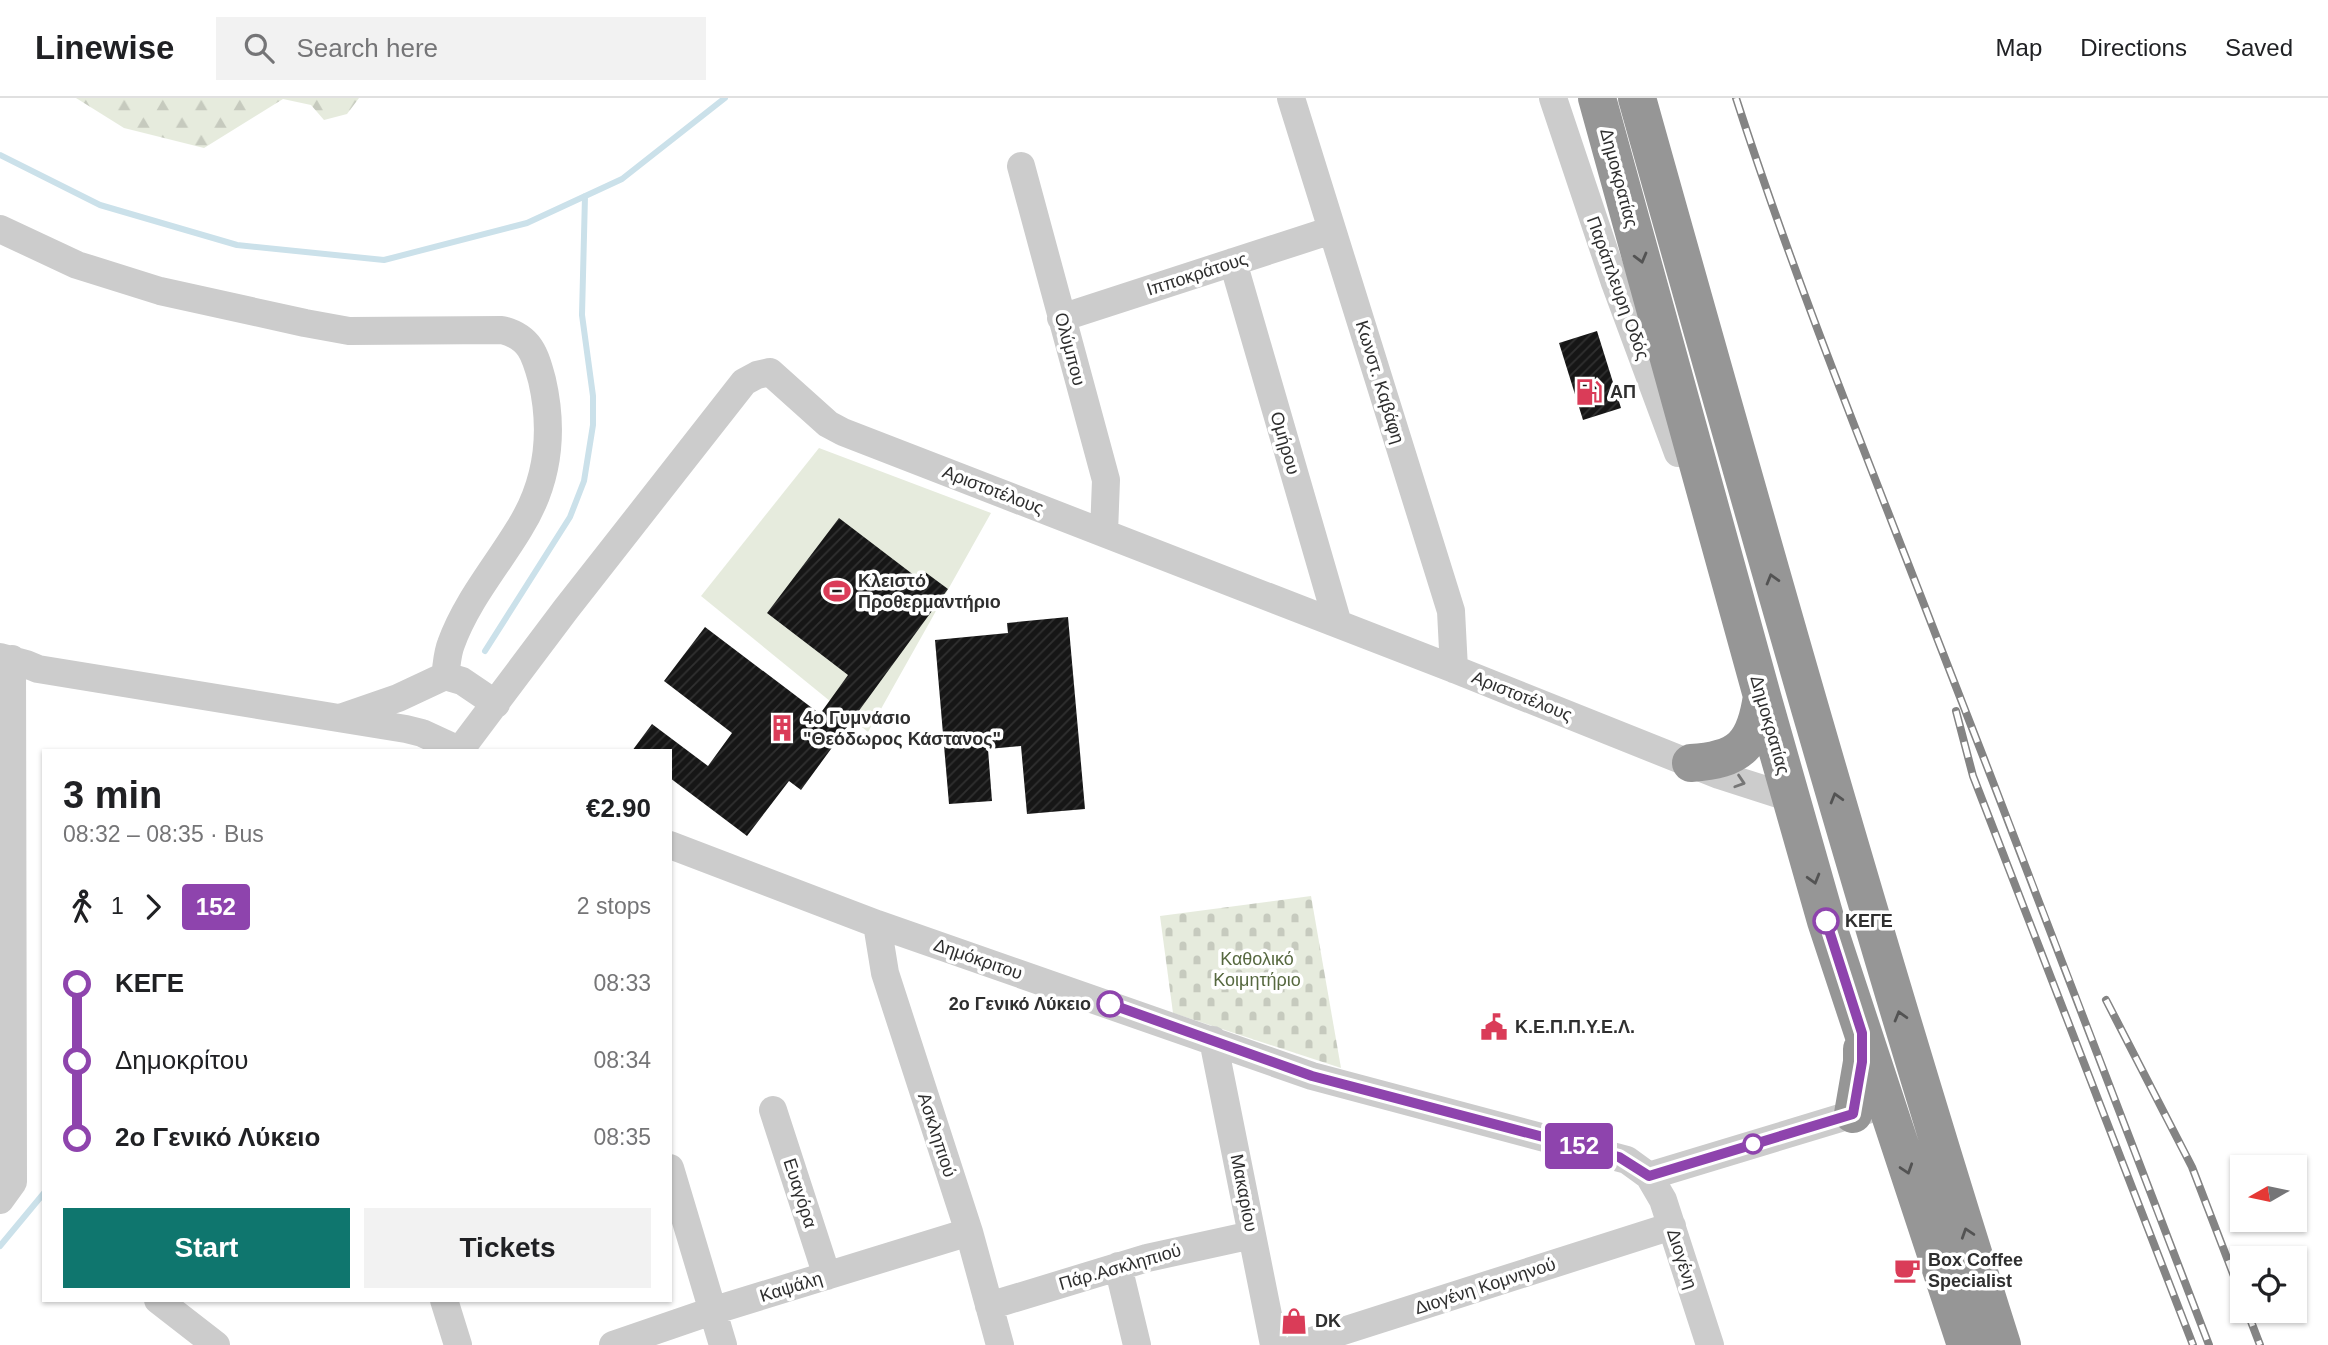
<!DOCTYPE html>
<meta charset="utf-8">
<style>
:root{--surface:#fff;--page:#f2f2f2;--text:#202124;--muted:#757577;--line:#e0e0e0;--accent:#0f766e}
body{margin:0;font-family:Arial,sans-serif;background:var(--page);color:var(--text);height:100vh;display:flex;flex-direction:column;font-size:26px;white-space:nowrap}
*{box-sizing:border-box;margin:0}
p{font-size:23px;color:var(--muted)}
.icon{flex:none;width:38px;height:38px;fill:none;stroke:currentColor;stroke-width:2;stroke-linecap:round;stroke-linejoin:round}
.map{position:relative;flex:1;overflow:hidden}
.sheet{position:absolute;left:42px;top:651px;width:630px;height:553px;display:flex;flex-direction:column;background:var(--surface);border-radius:0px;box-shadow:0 2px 5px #0004}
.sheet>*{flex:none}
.badge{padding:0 14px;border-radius:5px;font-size:24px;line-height:46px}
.needle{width:46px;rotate:261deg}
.fabs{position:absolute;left:2230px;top:1057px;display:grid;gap:14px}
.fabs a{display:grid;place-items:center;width:77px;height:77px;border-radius:0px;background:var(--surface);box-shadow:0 2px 5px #0004;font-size:35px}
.map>.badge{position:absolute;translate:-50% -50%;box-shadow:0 0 0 4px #fff}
.legs{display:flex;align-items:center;gap:10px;height:77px;padding:0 21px;font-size:23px}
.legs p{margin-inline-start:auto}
.headline{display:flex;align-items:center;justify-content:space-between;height:119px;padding:0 21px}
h1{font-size:38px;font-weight:800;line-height:52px}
.button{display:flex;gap:14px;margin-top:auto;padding:14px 21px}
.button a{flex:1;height:80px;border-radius:0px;background:var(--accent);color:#fff;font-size:28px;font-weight:800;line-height:80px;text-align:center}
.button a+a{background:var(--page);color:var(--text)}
ul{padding:0 21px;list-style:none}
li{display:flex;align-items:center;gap:24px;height:77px;font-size:26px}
li i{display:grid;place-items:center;width:10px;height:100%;margin:0 9px;background:currentColor}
li i::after{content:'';width:18px;height:18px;margin:-9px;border:5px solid;border-radius:50%;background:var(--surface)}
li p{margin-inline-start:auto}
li:first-child i{background:linear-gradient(#0000 50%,currentColor 0)}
li:last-child i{background:linear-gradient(currentColor 50%,#0000 0)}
header{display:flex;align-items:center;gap:42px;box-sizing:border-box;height:98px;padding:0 35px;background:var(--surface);border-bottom:2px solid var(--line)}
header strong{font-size:33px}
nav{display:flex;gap:38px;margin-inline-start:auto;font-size:24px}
.search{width:490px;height:63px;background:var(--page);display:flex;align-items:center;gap:18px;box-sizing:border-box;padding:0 24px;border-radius:0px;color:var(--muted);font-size:26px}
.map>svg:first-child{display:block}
.forest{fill:url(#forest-firs)}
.cemetery{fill:url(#cemetery-stones)}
.green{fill:#e6ebdd}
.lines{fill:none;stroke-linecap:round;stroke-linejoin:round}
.stream{stroke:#cbe1ea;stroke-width:6}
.building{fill:url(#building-hatch)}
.minor{stroke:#ccc;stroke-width:28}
.highway{stroke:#969696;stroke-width:38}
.rail-casing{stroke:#848484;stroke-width:8}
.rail{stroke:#fff;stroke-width:5;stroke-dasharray:16;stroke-linecap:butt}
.oneway{stroke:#535353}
.oneway2{stroke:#767676}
.line-1-casing{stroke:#fff;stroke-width:16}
.line-1{stroke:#8e44ad;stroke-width:10}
.stop-1-dot{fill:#fff;stroke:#8e44ad;stroke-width:3.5}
.labels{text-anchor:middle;stroke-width:7;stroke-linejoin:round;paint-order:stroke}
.street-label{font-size:18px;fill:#2f2f2f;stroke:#fff}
.poi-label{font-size:18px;font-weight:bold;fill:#2f2f2f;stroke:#fff;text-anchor:start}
.stop-label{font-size:18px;font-weight:bold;fill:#2f2f2f;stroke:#fff;text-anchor:start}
.park-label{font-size:18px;fill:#56683f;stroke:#fff}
</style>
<header>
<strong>Linewise</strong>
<div class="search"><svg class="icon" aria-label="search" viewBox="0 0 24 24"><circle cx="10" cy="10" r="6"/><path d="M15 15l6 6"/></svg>Search here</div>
<nav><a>Map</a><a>Directions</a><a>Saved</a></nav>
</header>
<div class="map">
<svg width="2328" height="1247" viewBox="0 0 2328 1247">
<defs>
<pattern id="forest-firs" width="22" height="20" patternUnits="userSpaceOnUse" patternTransform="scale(1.75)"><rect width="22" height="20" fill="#e6ebdd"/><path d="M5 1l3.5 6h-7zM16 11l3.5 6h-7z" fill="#c6cabe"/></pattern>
<pattern id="cemetery-stones" width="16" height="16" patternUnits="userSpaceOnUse" patternTransform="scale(1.75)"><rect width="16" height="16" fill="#e6ebdd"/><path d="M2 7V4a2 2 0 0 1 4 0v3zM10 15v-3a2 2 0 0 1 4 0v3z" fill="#c6cabe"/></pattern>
<pattern id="building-hatch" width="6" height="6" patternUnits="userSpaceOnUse" patternTransform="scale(1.75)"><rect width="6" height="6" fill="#161616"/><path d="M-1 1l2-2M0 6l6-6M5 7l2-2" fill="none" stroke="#303030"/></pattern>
</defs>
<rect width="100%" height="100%" fill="#fff"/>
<!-- forest -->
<path class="forest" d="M76 0H359L347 16 324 22 311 7 283 1 204 50 124 30Z"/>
<!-- cemetery -->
<path class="cemetery" d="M1311 798 1341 970 1173 915 1160 818Z"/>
<!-- green -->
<path class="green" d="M819 350 991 415 868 634 701 498Z"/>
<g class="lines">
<!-- stream -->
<path class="stream" d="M0 57 100 107 237 147 384 162 527 125 622 81 725 0
M485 553 570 419 584 383 593 327V298L582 217 585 98
M0 1148 44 1095"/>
</g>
<!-- building -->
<path class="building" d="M1597 233 1621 310 1583 322 1559 245Z
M839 420 919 481 925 474 948 491 801 692 789 683 747 738 670 680V653H632L652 626 708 668 732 635 664 583 705 529 820 616 848 577 767 515Z
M1068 519 1085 711 1027 716 1021 648 988 651 992 703 949 706 935 542 1008 535 1007 525Z"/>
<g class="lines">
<!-- minor -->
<path class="minor" d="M1291 0 1451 513 1454 571
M1553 0 1615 185 1678 355
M1021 68 1106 382 1104 435
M0 131 77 167 160 193 305 225 349 233 502 232C530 239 535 256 542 282 554 334 548 385 519 431 496 469 466 504 451 546 447 556 447 567 445 578
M1233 164 1338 526
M1061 220 1332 132
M0 559 26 566 38 571 406 631 422 635 461 653
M343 619 398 600 445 578 462 583 496 606
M460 652 566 511 744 284 757 277 770 274 828 326 843 334 1454 571 1719 677 1791 700
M670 747 877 826 1312 978 1627 1062 1649 1078 1663 1102 1710 1247
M877 826 885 875 969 1134 1000 1247
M1213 942 1274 1247
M773 1012 827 1178
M670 1070 723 1247
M1649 1078 1870 1011
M0 1102 13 1084 12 561
M1118 1168 1137 1247
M158 1202 216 1247
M444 1202 458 1247
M989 1208 1147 1160 1252 1137
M613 1247 712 1213 969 1134
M1299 1247 1672 1128"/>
<!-- highway -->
<path class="highway" d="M1597 0 1762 598 1826 823 1966 1247
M1637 0C1754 417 1871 834 2002 1247
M1691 665C1740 662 1755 647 1762 598
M1853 1016 1862 964V951"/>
<defs>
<path id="rail" d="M1736 0C1795 183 1868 361 1937 540 2029 775 2118 1011 2209 1247
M1956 613 1973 678 2193 1247
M2106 902 2192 1069 2242 1199
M2247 1213 2260 1247"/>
</defs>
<!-- rail casing -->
<use href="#rail" class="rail-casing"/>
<!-- rail -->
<use href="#rail" class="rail"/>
</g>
<!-- one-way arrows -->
<defs><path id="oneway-chevron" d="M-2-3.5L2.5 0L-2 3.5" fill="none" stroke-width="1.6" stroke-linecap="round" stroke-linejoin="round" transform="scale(1.75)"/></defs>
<g class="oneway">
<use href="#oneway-chevron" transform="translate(1641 160) rotate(75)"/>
<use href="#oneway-chevron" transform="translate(1772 481) rotate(-106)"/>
<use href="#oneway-chevron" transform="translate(1836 700) rotate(-106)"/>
<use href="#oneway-chevron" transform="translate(1814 781) rotate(74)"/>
<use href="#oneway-chevron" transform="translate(1900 918) rotate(-106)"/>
<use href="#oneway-chevron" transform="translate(1907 1071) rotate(72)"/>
<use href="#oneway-chevron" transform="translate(1967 1135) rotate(-108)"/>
</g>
<use class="oneway2" href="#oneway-chevron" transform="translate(1740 684) rotate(18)"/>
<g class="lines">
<defs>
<path id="line-1" d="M1110 906 1312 978 1619 1059 1649 1078 1853 1016 1862 964V935L1826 823"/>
</defs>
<!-- line-1 casing -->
<use href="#line-1" class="line-1-casing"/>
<!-- line-1 -->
<use href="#line-1" class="line-1"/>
</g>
<!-- icons -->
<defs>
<symbol id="fuel-bare" viewBox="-9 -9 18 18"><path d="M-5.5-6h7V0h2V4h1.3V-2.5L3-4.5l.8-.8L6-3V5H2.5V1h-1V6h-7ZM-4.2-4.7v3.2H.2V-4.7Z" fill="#da3c58" stroke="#fff" stroke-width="2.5" paint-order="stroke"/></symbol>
<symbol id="stadium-bare" viewBox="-9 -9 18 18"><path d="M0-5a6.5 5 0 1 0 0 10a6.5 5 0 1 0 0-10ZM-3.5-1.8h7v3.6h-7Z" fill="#da3c58" stroke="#fff" stroke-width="2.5" paint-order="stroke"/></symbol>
<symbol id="building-bare" viewBox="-9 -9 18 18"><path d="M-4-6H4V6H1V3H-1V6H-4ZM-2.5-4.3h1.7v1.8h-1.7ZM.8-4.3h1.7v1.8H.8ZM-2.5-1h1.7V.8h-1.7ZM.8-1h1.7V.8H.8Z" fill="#da3c58" stroke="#fff" stroke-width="2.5" paint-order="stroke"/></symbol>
<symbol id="civic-bare" viewBox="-9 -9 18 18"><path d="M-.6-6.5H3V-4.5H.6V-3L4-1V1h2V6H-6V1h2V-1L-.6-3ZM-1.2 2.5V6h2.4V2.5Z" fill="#da3c58" stroke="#fff" stroke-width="2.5" paint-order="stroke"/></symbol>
<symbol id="cafe-bare" viewBox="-9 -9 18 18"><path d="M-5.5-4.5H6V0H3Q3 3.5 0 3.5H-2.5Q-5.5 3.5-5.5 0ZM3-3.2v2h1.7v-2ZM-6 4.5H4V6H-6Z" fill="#da3c58" stroke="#fff" stroke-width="2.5" paint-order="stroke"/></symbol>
<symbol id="shop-bare" viewBox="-9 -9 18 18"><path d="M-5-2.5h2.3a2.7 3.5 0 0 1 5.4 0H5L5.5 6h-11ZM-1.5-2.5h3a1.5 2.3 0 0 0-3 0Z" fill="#da3c58" stroke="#fff" stroke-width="2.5" paint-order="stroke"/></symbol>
</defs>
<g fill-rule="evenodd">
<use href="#fuel-bare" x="1570" y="275" width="38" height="38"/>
<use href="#stadium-bare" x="818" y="474" width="38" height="38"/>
<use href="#building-bare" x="763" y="611" width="38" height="38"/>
<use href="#civic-bare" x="1475" y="910" width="38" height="38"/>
<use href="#cafe-bare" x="1888" y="1153" width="38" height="38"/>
<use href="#shop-bare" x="1275" y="1204" width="38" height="38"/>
</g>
<!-- markers -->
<g class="stop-1-dot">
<circle cx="1826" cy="823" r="12"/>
<circle cx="1110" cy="906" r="12"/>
<circle cx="1753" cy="1046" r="9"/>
</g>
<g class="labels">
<!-- street labels -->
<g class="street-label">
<text transform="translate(1619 80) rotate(75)" y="6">Δημοκρατίας</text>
<text transform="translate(1197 176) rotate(-18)" y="6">Ιπποκράτους</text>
<text transform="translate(1618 190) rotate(70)" y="6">Παράπλευρη Οδός</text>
<text transform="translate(1070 251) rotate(75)" y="6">Ολύμπου</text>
<text transform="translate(1380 284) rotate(73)" y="6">Κωνστ. Καβάφη</text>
<text transform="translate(1285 345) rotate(74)" y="6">Ομήρου</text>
<text transform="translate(993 392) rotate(21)" y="6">Αριστοτέλους</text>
<text transform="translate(1522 598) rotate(22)" y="6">Αριστοτέλους</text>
<text transform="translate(1770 627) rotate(74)" y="6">Δημοκρατίας</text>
<text transform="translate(978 861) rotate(19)" y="6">Δημόκριτου</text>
<text transform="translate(937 1037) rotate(72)" y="6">Ασκληπιού</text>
<text transform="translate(800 1095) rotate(72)" y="6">Ευαγόρα</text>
<text transform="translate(1244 1095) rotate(79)" y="6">Μακαρίου</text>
<text transform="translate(1682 1161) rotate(72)" y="6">Διογένη</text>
<text transform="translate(1120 1169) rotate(-16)" y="6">Πάρ.Ασκληπιού</text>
<text transform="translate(1485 1188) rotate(-18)" y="6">Διογένη Κομνηνού</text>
<text transform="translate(791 1189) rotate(-17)" y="6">Καψάλη</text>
</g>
<!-- poi labels -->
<g class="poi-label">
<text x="1610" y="300">ΑΠ</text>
<text x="858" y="489">Κλειστό<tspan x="858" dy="21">Προθερμαντήριο</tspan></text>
<text x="803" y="626">4ο Γυμνάσιο<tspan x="803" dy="21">"Θεόδωρος Κάστανος"</tspan></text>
<text x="1515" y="935">Κ.Ε.Π.Π.Υ.Ε.Λ.</text>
<text x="1928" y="1168">Box Coffee<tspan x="1928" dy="21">Specialist</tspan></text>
<text x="1315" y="1229">DK</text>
</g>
<!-- stop labels -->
<g class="stop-label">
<text x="1845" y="829">ΚΕΓΕ</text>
<text x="1091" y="912" text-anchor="end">2ο Γενικό Λύκειο</text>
</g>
<!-- park labels -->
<g class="park-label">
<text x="1257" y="867">Καθολικό<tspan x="1257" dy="21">Κοιμητήριο</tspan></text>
</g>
</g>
</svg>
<div class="fabs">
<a><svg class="needle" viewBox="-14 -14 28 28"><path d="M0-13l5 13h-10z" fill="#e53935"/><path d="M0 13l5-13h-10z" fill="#757577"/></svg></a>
<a><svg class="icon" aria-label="locate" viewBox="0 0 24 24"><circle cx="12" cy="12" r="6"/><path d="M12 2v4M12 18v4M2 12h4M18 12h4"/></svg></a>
</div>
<b class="badge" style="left:1579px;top:1048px;background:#8e44ad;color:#fff">152</b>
<section class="sheet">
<div class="headline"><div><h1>3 min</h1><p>08:32 – 08:35 · Bus</p></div><b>€2.90</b></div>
<div class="legs"><svg class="icon" aria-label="walk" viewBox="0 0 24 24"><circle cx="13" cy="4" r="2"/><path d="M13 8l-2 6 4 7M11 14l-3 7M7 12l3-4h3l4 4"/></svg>1<svg class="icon" aria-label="forward" viewBox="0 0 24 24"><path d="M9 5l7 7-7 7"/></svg><b class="badge" style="background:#8e44ad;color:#fff">152</b><p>2 stops</p></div>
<ul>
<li><i style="color:#8e44ad"></i><b>ΚΕΓΕ</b><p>08:33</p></li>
<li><i style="color:#8e44ad"></i><span>Δημοκρίτου</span><p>08:34</p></li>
<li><i style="color:#8e44ad"></i><b>2ο Γενικό Λύκειο</b><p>08:35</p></li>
</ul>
<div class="button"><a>Start</a><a>Tickets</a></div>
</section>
</div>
